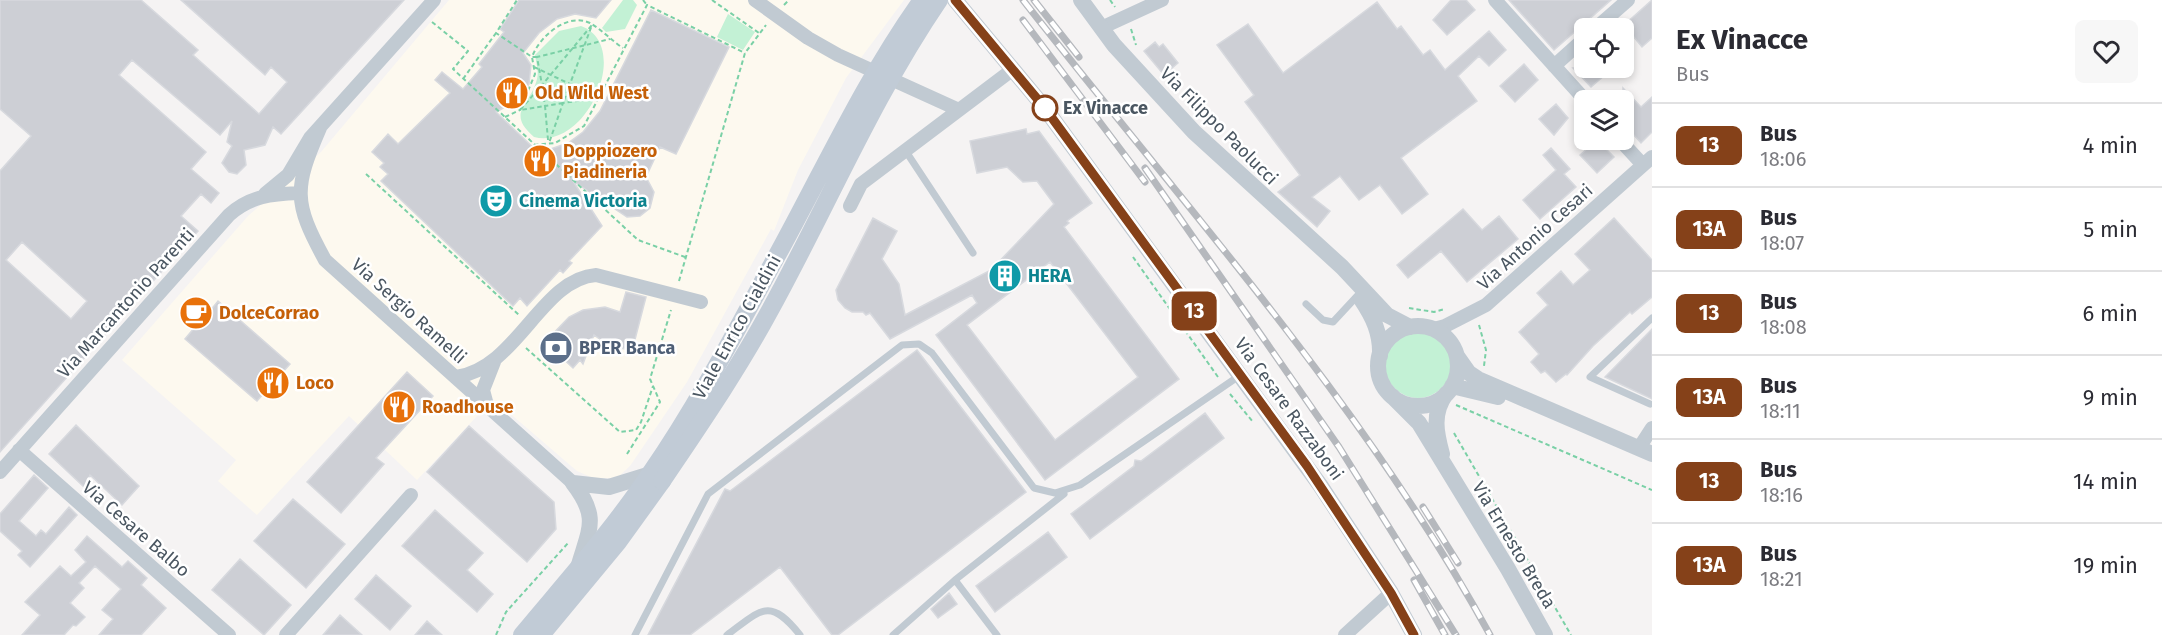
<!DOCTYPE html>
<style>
:root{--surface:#fff;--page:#f7f7f7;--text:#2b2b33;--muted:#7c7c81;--line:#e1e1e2}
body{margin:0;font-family:"Fira Sans",sans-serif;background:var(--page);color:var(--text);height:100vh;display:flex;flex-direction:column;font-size:22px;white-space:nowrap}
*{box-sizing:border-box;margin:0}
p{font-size:20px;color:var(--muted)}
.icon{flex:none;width:33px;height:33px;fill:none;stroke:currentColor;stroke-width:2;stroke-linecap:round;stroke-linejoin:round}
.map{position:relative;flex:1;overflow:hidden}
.details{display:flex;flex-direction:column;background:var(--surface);width:510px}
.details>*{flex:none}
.badge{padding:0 12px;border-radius:9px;font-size:21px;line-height:39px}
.buttons{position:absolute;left:1574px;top:18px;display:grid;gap:12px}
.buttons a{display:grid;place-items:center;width:60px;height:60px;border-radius:9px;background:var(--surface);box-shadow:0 3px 9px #0003;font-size:30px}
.map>.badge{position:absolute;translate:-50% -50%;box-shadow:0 0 0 3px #fff}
.round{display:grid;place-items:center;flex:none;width:63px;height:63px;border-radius:9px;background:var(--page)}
.headline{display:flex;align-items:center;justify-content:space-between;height:102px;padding:0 24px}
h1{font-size:28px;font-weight:700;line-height:45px}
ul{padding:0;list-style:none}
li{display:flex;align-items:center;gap:18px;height:84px;padding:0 24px;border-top:2px solid var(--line)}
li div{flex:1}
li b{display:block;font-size:22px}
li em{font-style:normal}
li .badge{min-width:66px;font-weight:700;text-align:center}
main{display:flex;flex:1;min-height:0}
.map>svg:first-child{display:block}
.commercial{fill:#fdf9ef}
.green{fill:#c3f1d5}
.building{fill:#cdcfd5;stroke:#d7d9de;stroke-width:1.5;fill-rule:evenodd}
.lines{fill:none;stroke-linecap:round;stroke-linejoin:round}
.path{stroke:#7ad0a6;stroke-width:2;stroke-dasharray:4.5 3;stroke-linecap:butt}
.service{stroke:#c1cad2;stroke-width:7}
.minor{stroke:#c1cad2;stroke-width:14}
.tertiary{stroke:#c1cad2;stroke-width:16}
.secondary{stroke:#c1cbd6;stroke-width:18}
.rail-casing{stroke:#b5b8bd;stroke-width:7}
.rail{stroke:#fff;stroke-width:4.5;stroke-dasharray:14;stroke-linecap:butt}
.secondary-bridge{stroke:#c1cbd6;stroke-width:18}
.line-casing{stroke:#fff;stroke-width:14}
.line{stroke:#854119;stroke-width:9}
.stop-dot{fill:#fff;stroke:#854119;stroke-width:3}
.labels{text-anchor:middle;stroke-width:5;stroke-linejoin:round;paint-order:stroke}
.food-label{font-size:18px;font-weight:bold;fill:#c56008;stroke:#fff;text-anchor:start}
.stop-label{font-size:18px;font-weight:bold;fill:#4a5661;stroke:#fff;text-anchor:start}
.street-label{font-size:18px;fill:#4a5661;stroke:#fff}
.culture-label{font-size:18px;font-weight:bold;fill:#0d838f;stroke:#fff;text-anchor:start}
.service-label{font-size:18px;font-weight:bold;fill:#4e5e75;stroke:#fff;text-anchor:start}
</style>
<main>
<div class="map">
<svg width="1652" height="635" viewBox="0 0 1652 635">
<rect width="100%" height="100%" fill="#f5f3f3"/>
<!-- commercial -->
<path class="commercial" d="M449 0H904L846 78 798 170 774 231 771 229 687 382 630 466 617 478H593L577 471 493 399 417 480 349 416 257 515 218 481 236 460 122 360 248 216 321 152Z"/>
<!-- green -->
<path class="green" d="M623 0H633L637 5 625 29 606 32 602 28Z
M728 14 755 32 743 50 717 37Z
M581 26C633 45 587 151 534 137 505 112 531 105 537 79 539 71 536 63 535 55L559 31Z
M1385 365a33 33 0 1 1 66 0a33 33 0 1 1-66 0Z"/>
<!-- building -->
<path class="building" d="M0 0H141L198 50 193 55 259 114 287 82 271 67 265 75 181 0H404L281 134 273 127 265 145 244 150 246 165 237 174 229 172 222 163 232 146 227 142 232 121 220 135 132 60 119 75 206 152 191 169 219 193 211 203 201 194 181 216 198 231 0 452V171L31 136 0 109ZM22 242 87 301 71 319 6 260Z
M519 0H611L596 18 575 14 557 19 539 33 523 53 531 65 529 84 518 100 496 112 539 153 568 143 583 132 600 111 651 10 729 47 676 154 660 147 646 177 654 192 650 208 640 216 627 217 573 181 602 226 569 261 572 263 563 273 560 270 527 306 520 298 513 306 381 181 388 174 380 167 384 163 372 152 388 134 398 144 450 93 435 80 442 72 463 89 482 67 479 64 504 32 500 29Z
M1451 0H1466L1475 10 1447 35 1433 20Z
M1509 0H1611L1554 50Z
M1652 0V38L1642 47 1624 25Z
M1377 2 1397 29 1401 26 1423 55 1430 50 1445 70 1489 31 1506 50 1489 66 1479 56 1458 76 1477 101 1401 158 1428 194 1402 214 1380 185 1359 200 1340 176 1312 197 1330 211 1317 227 1278 192 1300 175 1245 102 1254 95 1217 45 1248 24 1283 73Z
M1155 42 1159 47 1163 44 1178 63 1164 75 1144 51Z
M1524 64 1538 80 1515 102 1500 86Z
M1573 68H1613L1591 87Z
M1623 88 1641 107 1652 97V132L1641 143 1623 123Z
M1556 104 1568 118 1554 135 1539 119Z
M1026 129 1027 134 1039 131 1092 203 1067 221 1069 223 1064 227 1179 379 1045 480 936 335 977 303 972 295 890 339 870 313 866 315 863 312H852L845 308 838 300 836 290 873 218 897 231 882 259 899 284 905 315 991 270 1054 204 1037 181 1023 182 1007 167 977 173 970 141ZM1050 262 1138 377 1055 440 967 325Z
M1597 140 1614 157 1597 173 1580 155Z
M1551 148 1570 169 1564 174 1576 187 1540 219 1523 200 1556 170 1543 155Z
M1463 209 1482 230 1499 216 1518 239 1467 282 1441 251 1408 278 1397 265Z
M1614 218 1652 260V297L1632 314 1630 312 1593 346 1567 375 1566 374 1556 382 1545 371 1541 373 1531 362 1539 354 1519 332 1548 305 1537 293 1561 271 1573 285 1590 270 1575 254Z
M626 292 646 297 632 351 621 348 620 354 594 335 583 364 580 360 573 368 545 342 569 317 583 310 605 307 620 312Z
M218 301 290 364 257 401 185 339 195 327 189 322 204 305 210 311Z
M1652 329V399L1605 377Z
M917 350 1026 492 838 635H832L780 567 690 635H648L725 489 730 491Z
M407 372 433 396 376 458 384 464 341 513 307 482Z
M1205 413 1224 438 1090 539 1071 514 1134 466 1135 460 1141 461Z
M76 425 139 486 122 505 90 475 85 488 49 454Z
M469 426 554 502 556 529 527 562 427 472Z
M34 475 48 488 19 521 36 536 41 530 46 534 69 507 77 515 30 567 18 555 22 551 0 531V514Z
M293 499 345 544 306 588 254 541Z
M435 510 483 553 467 570 493 594 477 612 402 546Z
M1048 532 1067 557 995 612 976 586Z
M87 536 122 567 128 561 147 578 141 585 166 608 141 635H99L113 619 102 610 121 589 95 566 79 583 84 588 70 603 85 617 76 626 73 625 64 635H22L40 615 25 602 60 566 71 576 86 562 75 550Z
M240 559 291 605 264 635 212 590Z
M376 575 411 606 390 630 355 599Z
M949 593 957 604 938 618 931 609Z
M340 615 362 635H323Z
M427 621 442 635H415Z"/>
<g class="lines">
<!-- path -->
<path class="path" d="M643 0 647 5
M712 0 759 33
M1110 0 1115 7
M784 5 789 0
M432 22 468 51 453 69 638 240 685 257
M1131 29 1136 45
M537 57H532C539 37 567 12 590 23 601 29 612 41 623 48
M534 67 570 84 563 103 545 106 542 85 592 25 570 84 599 98 563 103 549 143
M463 79 496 33
M505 117 520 110 535 74 532 57 496 33 517 0
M548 140 545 106 520 110 542 85 537 57 610 39
M534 145 555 143 584 126 647 5 745 53
M366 174 519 315
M1133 257 1218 377
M679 281 745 53 766 25
M1409 308 1434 312 1445 309
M1479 325 1486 350 1484 366
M526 348 620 432 636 430 641 422 653 386
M1230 394 1253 422
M1456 405 1652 490
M1454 433 1571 635
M627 454 660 402 650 379 671 310
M496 635 506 612 569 542"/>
<!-- service -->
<path class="service" d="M905 150 973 253
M1306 304 1323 320 1333 322 1359 294
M1650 404 1590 377 1652 318
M955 580 997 635
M635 635 708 494 902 345 919 344 932 353 1034 488 1055 493 1080 485 1239 376
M727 635C761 610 769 596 800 635
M893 635 955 580 1064 494"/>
<!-- minor -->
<path class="minor" d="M755 0 808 38 838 55 957 109
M1495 0 1585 100
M1101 28 1162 0
M1596 28 1628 0
M1554 66 1584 39
M320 128C294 188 293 202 325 260L573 483
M1620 140 1643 165
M265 194 288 175 310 138 434 0
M850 206 861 184 1012 70
M1434 329 1445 326 1486 305 1652 157
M456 377C517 369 541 279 596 275L701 302
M487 405 483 390 494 362
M1639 448 1652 428
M19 450 229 635
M0 472 229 215C250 196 272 194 299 193
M286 635 411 495
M1345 635 1391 593"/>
<!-- tertiary -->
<path class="tertiary" d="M955 0 1044 107 1320 485 1391 593 1414 635
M1081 0 1114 45 1194 132 1342 267 1387 315 1410 327
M1361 299C1373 317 1381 333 1380 356
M1378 366a40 40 0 1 1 80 0a40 40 0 1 1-80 0Z
M1457 356 1469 373 1478 379 1652 454
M1452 386 1498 397
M1392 396 1419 423 1508 569 1545 635
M1442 454C1436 432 1432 413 1446 394
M573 483C600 518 589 529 578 568
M573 483 609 487 651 474"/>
<!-- secondary -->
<path class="secondary" d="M522 635C566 582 612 531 650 474 697 406 735 333 774 261
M541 635 618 542 662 481"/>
<defs>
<path id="rail" d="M1023 0C1184 206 1364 404 1490 635
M1034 0 1079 57
M1023 20 1145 182
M1145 168 1339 447 1456 635
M1423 507 1458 563
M1414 580 1445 635"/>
</defs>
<!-- rail casing -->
<use href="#rail" class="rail-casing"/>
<!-- rail -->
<use href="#rail" class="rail"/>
<!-- secondary-bridge -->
<path class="secondary-bridge" d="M774 261C822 174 864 81 922 0
M662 481C699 426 737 371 769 312 827 207 871 100 939 0"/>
</g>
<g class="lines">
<defs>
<path id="line" d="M955 0 1044 107 1307 466 1391 593 1414 635"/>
</defs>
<!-- line casing -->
<use href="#line" class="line-casing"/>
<!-- line -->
<use href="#line" class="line"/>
</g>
<!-- icons -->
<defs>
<symbol id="restaurant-disc" viewBox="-11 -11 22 22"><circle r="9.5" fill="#e8710a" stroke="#fff"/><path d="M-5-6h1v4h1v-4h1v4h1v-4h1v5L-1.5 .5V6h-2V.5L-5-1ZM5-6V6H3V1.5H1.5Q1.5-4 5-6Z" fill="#fff"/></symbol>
<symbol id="theatre-disc" viewBox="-11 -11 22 22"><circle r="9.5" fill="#0f9aa8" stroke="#fff"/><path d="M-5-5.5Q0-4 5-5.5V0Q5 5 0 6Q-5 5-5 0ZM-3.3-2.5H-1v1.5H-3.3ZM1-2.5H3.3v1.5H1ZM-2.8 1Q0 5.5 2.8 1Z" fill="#fff"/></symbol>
<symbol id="building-disc" viewBox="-11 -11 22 22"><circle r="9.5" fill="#0f9aa8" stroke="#fff"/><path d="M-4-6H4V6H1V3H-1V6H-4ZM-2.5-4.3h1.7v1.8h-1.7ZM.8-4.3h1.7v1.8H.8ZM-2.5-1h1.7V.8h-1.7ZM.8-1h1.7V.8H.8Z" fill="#fff"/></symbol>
<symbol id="cafe-disc" viewBox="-11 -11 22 22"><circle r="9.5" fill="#e8710a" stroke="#fff"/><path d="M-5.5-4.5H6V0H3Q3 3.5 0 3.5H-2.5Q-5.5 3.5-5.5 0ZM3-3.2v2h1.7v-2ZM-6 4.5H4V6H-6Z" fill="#fff"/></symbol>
<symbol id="bank-disc" viewBox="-11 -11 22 22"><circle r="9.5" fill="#5c6f8a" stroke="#fff"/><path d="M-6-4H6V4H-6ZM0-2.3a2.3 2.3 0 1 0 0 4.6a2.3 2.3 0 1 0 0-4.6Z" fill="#fff"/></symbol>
</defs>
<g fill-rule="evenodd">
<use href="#restaurant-disc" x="493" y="74" width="38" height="38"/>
<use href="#restaurant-disc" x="521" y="142" width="38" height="38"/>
<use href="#theatre-disc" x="477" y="182" width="38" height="38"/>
<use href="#building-disc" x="986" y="257" width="38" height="38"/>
<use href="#cafe-disc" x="177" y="294" width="38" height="38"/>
<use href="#bank-disc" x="537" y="329" width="38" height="38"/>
<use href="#restaurant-disc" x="254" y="364" width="38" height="38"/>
<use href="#restaurant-disc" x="380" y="388" width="38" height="38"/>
</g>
<!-- markers -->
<circle class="stop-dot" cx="1045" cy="108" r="12"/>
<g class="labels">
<!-- food labels -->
<g class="food-label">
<text x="535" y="99">Old Wild West</text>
<text x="563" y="157">Doppiozero<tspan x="563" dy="21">Piadineria</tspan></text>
<text x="219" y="319">DolceCorrao</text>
<text x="296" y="389">Loco</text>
<text x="422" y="413">Roadhouse</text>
</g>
<!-- stop labels -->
<g class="stop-label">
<text x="1063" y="114">Ex Vinacce</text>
</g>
<!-- street labels -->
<g class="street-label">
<text transform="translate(1219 126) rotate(45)" y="6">Via Filippo Paolucci</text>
<text transform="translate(1535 237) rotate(-42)" y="6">Via Antonio Cesari</text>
<text transform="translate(126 303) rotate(-48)" y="6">Via Marcantonio Parenti</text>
<text transform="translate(409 311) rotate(42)" y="6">Via Sergio Ramelli</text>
<text transform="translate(737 327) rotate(-61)" y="6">Viale Enrico Cialdini</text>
<text transform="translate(1289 409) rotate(54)" y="6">Via Cesare Razzaboni</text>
<text transform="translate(136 529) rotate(41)" y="6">Via Cesare Balbo</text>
<text transform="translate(1514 545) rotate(59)" y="6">Via Ernesto Breda</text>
</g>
<!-- culture labels -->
<g class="culture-label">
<text x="519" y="207">Cinema Victoria</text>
<text x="1028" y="282">HERA</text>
</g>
<!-- service labels -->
<g class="service-label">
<text x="579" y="354">BPER Banca</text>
</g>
</g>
</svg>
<div class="buttons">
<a><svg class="icon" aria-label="locate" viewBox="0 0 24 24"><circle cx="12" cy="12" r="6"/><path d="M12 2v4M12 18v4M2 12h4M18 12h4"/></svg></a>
<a><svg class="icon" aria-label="layers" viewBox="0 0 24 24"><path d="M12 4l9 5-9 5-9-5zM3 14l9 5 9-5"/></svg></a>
</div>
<b class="badge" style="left:1194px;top:311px;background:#854119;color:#fff">13</b>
</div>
<section class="details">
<div class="headline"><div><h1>Ex Vinacce</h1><p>Bus</p></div><a class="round"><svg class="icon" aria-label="heart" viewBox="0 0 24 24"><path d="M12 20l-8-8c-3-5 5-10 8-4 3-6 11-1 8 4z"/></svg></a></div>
<ul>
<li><span class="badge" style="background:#854119;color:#fff">13</span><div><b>Bus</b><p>18:06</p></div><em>4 min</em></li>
<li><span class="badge" style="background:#854119;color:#fff">13A</span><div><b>Bus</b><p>18:07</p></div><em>5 min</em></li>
<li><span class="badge" style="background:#854119;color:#fff">13</span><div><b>Bus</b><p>18:08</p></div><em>6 min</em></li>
<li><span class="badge" style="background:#854119;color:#fff">13A</span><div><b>Bus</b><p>18:11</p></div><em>9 min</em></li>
<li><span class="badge" style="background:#854119;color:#fff">13</span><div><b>Bus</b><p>18:16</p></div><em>14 min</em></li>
<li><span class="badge" style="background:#854119;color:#fff">13A</span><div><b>Bus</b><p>18:21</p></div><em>19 min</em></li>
</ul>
</section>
</main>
